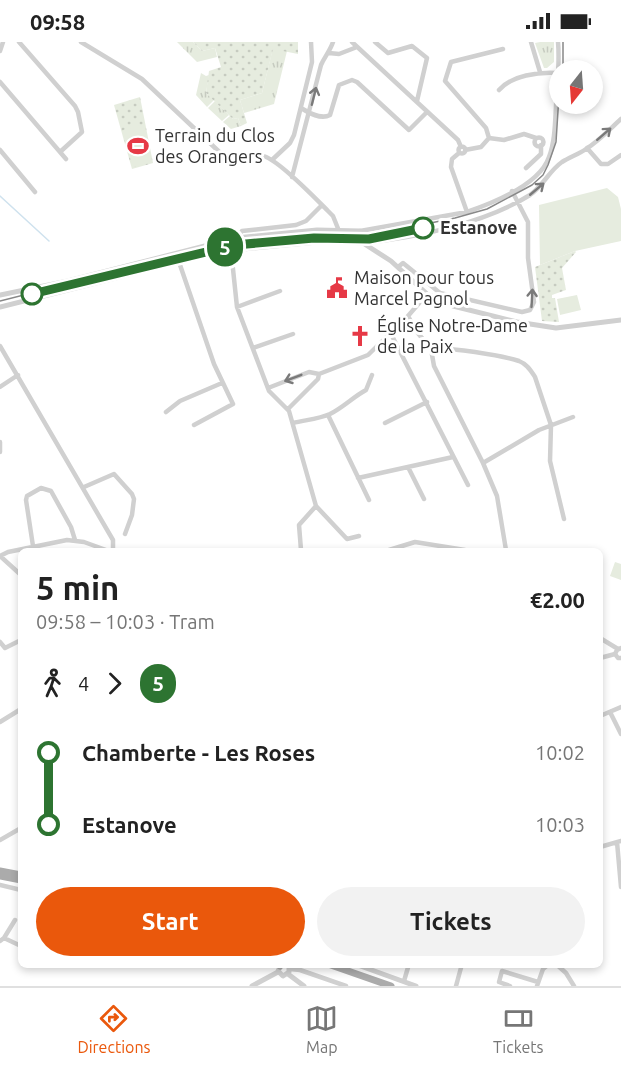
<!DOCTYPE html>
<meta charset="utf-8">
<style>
:root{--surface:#fff;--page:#f2f2f2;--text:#222;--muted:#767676;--line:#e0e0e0;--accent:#ea580c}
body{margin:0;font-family:Ubuntu,sans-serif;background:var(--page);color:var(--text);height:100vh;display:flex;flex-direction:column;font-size:22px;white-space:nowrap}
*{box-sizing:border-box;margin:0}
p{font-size:20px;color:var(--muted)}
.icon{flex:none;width:33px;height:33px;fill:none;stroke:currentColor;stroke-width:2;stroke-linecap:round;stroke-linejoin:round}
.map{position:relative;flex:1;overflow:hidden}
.sheet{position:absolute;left:18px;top:506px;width:585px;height:420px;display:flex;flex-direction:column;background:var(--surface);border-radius:9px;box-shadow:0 3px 9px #0003}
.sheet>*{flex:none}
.badge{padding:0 12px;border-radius:20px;font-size:21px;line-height:39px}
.needle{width:39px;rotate:197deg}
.tools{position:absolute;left:549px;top:18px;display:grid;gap:12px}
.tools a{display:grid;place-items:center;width:54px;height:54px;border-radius:50%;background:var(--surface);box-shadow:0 3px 9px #0003;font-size:30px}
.map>.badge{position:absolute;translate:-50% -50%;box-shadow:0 0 0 3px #fff}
.legs{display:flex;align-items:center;gap:9px;height:66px;padding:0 18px;font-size:20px}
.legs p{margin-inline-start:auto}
.head{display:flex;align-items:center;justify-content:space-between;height:102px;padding:0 18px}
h1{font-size:33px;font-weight:700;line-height:45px}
.action{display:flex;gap:12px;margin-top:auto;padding:12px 18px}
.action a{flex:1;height:69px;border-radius:36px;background:var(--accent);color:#fff;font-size:24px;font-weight:700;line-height:69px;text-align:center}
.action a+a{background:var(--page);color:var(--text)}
ul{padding:0 18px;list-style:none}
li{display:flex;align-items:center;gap:21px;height:72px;font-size:22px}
li i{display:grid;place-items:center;width:9px;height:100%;margin:0 8px;background:currentColor}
li i::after{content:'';width:15px;height:15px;margin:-8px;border:4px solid;border-radius:50%;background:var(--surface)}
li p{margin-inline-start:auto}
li:first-child i{background:linear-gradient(#0000 50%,currentColor 0)}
li:last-child i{background:linear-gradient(currentColor 50%,#0000 0)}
.status{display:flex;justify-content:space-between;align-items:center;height:42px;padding:0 30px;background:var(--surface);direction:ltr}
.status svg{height:16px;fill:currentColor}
.tab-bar{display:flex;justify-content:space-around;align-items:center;height:84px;border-top:2px solid var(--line);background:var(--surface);font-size:16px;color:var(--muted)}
.tab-bar a{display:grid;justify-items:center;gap:3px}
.tab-bar .selected{color:var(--accent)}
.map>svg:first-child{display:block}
.grass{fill:url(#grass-tufts)}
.park{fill:url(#park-dots)}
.pitch{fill:#e6ecdf}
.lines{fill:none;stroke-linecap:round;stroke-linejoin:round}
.stream{stroke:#cfe2ee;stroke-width:1.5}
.minor{stroke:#d0d0d0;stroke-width:4.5}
.tertiary{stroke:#d0d0d0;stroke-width:5}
.primary{stroke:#ababab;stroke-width:7}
.tram{stroke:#888;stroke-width:1.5}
.oneway{stroke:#7a7a7a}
.line-1-casing{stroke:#fff;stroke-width:14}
.line-1{stroke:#2d7431;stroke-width:9}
.stop-1-dot{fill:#fff;stroke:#2d7431;stroke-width:3}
.labels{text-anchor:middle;stroke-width:6;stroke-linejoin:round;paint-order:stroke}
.poi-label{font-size:18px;fill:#333;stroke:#fff;text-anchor:start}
.stop-label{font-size:18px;font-weight:bold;fill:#333;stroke:#fff;text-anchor:start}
</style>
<div class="status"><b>09:58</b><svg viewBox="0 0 49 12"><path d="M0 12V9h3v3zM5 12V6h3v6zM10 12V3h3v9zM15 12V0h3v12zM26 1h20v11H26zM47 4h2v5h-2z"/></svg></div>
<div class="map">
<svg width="621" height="944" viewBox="0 0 621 944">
<defs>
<pattern id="grass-tufts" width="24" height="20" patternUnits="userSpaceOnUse" patternTransform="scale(1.5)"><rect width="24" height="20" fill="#e6ecdf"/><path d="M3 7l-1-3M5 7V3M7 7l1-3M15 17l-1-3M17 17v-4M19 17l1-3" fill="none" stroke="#c6cbc0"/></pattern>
<pattern id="park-dots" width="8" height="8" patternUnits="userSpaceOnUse" patternTransform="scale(1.5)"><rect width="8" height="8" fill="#e6ecdf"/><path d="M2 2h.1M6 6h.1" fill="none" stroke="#c6cbc0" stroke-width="1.8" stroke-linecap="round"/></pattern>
</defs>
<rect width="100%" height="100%" fill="#fff"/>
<!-- grass -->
<path class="grass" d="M177 0H193L202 9 215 6 217 15 197 20Z
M540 0H554V20L547 26H544L535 1Z
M273 6 287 9 274 62 244 71 240 58 262 51Z
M201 31 206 34 209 33 206 51 214 58 207 65 196 53Z
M215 59 229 73 222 79 208 66Z
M230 74 233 77 238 76 241 84 231 87 223 80Z
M303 191H321L322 197 225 207 223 200Z
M219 200 221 208 58 249 56 242Z"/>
<!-- park -->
<path class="park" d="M193 0H298V12L273 7 262 51 240 58 247 81 241 84 238 76 233 77 206 51 209 29 221 25 215 6 202 9Z
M140 55 153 121 132 127 114 63Z
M575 209 576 210 562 226 566 248 552 253V256H555L559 280 542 279 535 225Z"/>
<!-- pitch -->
<path class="pitch" d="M142 83 152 120 133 125 123 88Z
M607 146 618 155 621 167V199L575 209 540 223 539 163Z
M577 253 581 268 560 273 557 257Z
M615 520 621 522V538L610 534Z"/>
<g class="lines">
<!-- stream -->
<path class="stream" d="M0 154 49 199"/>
<!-- minor -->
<path class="minor" d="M19 0 75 64 78 70 82 90 60 110
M81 0 142 37 230 120C241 122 251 114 262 114 275 114 317 158 328 169L333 174 339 189
M352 0 458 98 461 105
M375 0 388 11 412 4 427 16 417 59
M531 0 540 30
M0 9 3 0
M329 11 339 12 357 5
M0 40 66 117
M499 48C512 33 539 30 557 31
M301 66C309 71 321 78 330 73L339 43 352 38 357 40 409 88 427 70
M534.5 100a4.5 4.5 0 1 1 9 0a4.5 4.5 0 1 1-9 0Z
M489 96 486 86 445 39 451 20 503 7
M489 96 504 98 524 92 536 96
M458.5 108a3.5 3.5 0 1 1 7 0a3.5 3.5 0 1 1-7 0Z
M587 106 601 122H608L621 113
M0 108 35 150
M465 108 481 105 489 96
M459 111 452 117 451 125 467 170
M273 117 290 101 294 93 312 20 311 0
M526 126 541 112V103
M292 135 321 23C325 14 330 9 333 0
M360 189 467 170C493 161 540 142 549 115 555 99 555 81 556 64 557 43 560 21 558 0
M236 196 242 189 296 183 306 179 322 163
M363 201C416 196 485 181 530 153 543 144 549 129 562 120 570 115 579 112 586 107 599 99 610 87 621 77
M231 208 237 265 269 349 289 369 316 464 299 483 301 508
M179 220 214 322 233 362 194 383
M398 225 403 221 440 251 522 270 530 268 534 260 528 216V180L512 149
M237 265 280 249
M408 274 417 290 431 307 434 324 483 421 497 454 506 508
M390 290 468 443
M0 304 113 498V508
M253 306 293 292
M431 307C446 304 504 314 519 319 527 322 531 329 535 335L551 383 550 419 564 477
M0 345 18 333
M268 346 309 330 319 332 368 313 408 274 427 252
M288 367 318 337 319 332
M166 370 180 359 222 341
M328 373 369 458
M293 381C305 378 319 377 330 372 344 365 353 355 366 348L372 333
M385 381 427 360
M0 400V410
M483 421 539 388 573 375
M408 425 424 457
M358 436 453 415
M84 445 114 432 132 452 134 457 132 473 125 492
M316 464 347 497 359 494
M33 504 26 458 27 454 41 446 51 449 71 485 75 498
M389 508 415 500 465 508
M0 514 8 510 67 498 84 500 106 508
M0 514 21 533
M600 596 618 607
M0 600 5 606 21 598
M621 606 617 608 615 612 618 616H621
M600 616 615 612
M610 670 621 692
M600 674 621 665
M0 680 21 667
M0 798 21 786
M617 800 621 845
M600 805 621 799
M0 843 21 848
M4 896 15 878
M0 899 4 896 21 904
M556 922 566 931 574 944
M290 927 300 928 346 944
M404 939 409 922
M456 944 462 922
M510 944 499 940 502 929 538 940
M537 944 543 927 549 922"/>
<!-- tertiary -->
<path class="tertiary" d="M0 253 68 239 236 196 317 188 360 189 363 201
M0 265 223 209 328 199 363 201 391 219 427 252 453 264 517 280 556 286 621 278
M355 922 416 944
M281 923 278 929 283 934 289 930V925L286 922
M288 932 304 944
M252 944 278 930"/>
<!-- primary -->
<path class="primary" d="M0 829 21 833
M0 834 21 838
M279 922 280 924
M328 922 391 944"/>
<!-- tram -->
<path class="tram" d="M563 28V0
M0 259 221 203 314 192 367 194 455 176 487 167 532 143 543 133 548 123 556 100 560 38"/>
</g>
<!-- one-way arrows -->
<defs><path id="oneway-shaft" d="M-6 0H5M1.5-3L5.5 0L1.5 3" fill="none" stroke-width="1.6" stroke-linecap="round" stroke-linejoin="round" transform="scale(1.5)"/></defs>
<g class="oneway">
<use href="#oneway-shaft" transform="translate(314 54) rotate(-76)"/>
<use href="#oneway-shaft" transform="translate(604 92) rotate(-41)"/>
<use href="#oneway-shaft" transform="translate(537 147) rotate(-40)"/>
<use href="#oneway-shaft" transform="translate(532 256) rotate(-87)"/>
<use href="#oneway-shaft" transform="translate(293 336) rotate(159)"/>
</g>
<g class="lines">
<defs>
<path id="line-1" d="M32 252 235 203 314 196 369 197 423 186"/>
</defs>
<!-- line-1 casing -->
<use href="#line-1" class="line-1-casing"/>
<!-- line-1 -->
<use href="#line-1" class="line-1"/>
</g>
<!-- icons -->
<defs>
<symbol id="stadium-bare" viewBox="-9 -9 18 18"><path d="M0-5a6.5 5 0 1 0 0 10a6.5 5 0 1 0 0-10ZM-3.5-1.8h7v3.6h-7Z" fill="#e63946" stroke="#fff" stroke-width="2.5" paint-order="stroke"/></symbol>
<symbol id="civic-bare" viewBox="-9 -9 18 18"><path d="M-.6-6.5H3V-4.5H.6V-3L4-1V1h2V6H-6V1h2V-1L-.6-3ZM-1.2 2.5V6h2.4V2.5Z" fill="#e63946" stroke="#fff" stroke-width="2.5" paint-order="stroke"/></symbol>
<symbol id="church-bare" viewBox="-9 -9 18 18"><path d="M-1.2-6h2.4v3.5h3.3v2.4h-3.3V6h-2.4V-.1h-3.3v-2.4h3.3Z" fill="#e63946" stroke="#fff" stroke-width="2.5" paint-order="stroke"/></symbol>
</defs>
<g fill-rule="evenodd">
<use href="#stadium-bare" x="123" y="89" width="30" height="30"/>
<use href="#civic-bare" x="322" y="231" width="30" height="30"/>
<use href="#church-bare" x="345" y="279" width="30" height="30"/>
</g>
<!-- markers -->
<g class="stop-1-dot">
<circle cx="423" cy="186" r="10"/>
<circle cx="32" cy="252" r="10"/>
</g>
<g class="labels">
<!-- poi labels -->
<g class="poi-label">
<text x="155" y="100">Terrain du Clos<tspan x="155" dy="21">des Orangers</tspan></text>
<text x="354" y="242">Maison pour tous<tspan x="354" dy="21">Marcel Pagnol</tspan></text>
<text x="377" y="290">Église Notre-Dame<tspan x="377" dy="21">de la Paix</tspan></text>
</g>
<!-- stop labels -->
<g class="stop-label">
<text x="440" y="192">Estanove</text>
</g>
</g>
</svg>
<div class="tools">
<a><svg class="needle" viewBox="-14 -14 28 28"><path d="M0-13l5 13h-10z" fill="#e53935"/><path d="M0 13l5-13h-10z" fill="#767676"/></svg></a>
</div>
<b class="badge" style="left:225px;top:205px;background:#2d7431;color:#fff">5</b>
<section class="sheet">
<div class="head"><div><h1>5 min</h1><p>09:58 – 10:03 · Tram</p></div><b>€2.00</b></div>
<div class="legs"><svg class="icon" aria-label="walk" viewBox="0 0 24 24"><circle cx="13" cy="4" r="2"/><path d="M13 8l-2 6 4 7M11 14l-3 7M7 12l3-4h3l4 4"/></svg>4<svg class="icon" aria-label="forward" viewBox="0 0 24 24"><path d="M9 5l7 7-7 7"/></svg><b class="badge" style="background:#2d7431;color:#fff">5</b></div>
<ul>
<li><i style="color:#2d7431"></i><b>Chamberte - Les Roses</b><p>10:02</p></li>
<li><i style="color:#2d7431"></i><b>Estanove</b><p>10:03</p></li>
</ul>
<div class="action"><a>Start</a><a>Tickets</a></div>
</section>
</div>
<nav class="tab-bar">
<a class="selected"><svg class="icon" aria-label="directions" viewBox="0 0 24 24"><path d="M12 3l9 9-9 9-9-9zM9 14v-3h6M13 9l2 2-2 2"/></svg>Directions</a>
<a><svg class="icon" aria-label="map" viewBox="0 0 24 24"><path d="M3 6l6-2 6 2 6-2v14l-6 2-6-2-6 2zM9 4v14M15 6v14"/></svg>Map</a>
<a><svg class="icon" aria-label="tickets" viewBox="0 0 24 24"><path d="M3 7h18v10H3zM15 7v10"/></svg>Tickets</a>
</nav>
